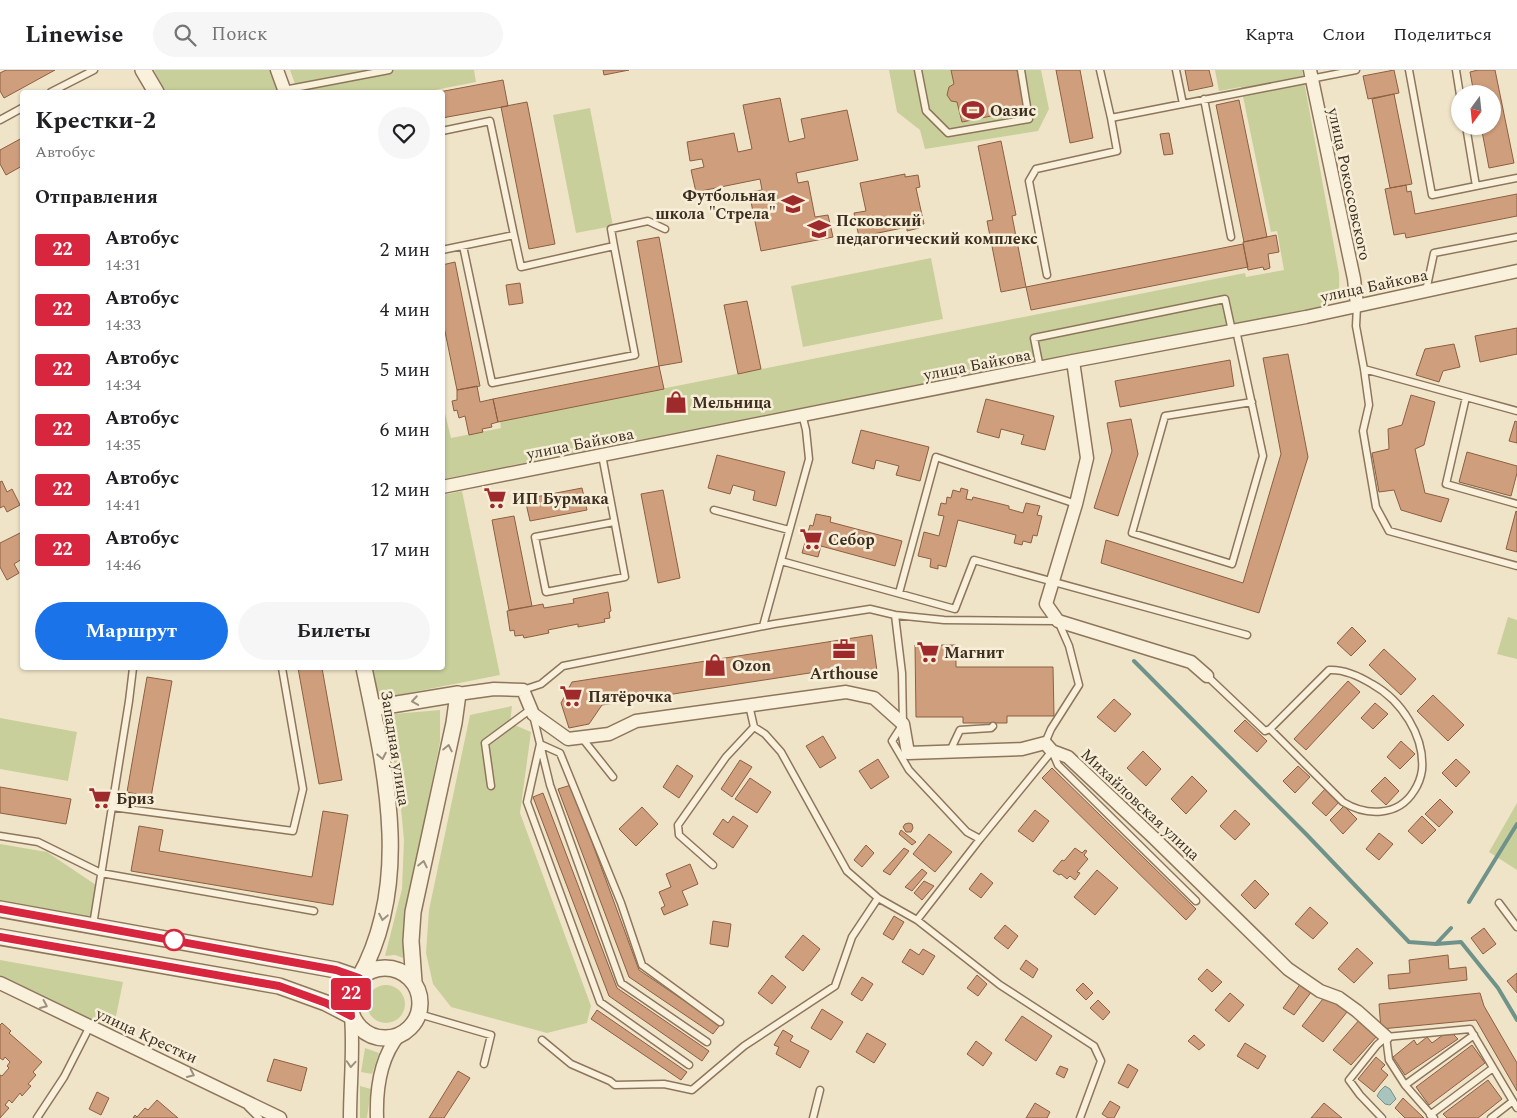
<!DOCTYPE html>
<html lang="ru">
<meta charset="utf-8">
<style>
:root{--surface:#fff;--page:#f6f6f6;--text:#202124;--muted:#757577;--line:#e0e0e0;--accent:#1a73e8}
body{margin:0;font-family:Spectral,serif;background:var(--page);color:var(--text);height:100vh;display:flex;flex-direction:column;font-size:19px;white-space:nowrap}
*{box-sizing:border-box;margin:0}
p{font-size:16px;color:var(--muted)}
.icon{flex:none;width:28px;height:28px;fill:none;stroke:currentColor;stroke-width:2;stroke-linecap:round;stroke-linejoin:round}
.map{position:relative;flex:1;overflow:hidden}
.side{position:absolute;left:20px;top:20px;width:425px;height:580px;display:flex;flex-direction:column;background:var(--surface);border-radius:5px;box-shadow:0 1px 4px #0004}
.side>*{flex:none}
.badge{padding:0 10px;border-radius:4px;font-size:18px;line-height:32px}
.needle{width:32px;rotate:195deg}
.controls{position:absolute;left:1451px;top:15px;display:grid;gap:10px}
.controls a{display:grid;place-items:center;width:50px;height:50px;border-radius:50%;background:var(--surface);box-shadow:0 1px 4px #0004;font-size:25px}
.map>.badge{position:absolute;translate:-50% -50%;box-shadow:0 0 0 2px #fff}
h2{padding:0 15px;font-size:19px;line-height:45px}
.round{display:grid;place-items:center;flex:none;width:52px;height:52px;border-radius:26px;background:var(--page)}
.head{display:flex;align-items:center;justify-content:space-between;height:85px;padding:0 15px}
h1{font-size:24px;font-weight:700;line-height:38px}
.action{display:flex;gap:10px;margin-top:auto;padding:10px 15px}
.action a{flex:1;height:58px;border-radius:30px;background:var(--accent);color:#fff;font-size:20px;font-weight:700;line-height:58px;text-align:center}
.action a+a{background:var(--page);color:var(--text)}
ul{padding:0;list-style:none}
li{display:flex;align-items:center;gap:15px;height:60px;padding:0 15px}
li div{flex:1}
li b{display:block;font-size:19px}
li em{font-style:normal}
li .badge{min-width:55px;font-weight:700;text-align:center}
header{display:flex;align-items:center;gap:30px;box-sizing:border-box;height:70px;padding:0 25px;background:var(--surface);border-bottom:1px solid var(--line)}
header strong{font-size:24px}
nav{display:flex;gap:28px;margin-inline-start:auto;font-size:18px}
.search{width:350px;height:45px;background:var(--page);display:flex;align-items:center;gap:12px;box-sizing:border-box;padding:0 18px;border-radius:28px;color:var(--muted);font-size:19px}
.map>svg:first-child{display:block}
.green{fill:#c9cf9b}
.water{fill:#a9c4bc;stroke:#6f938a}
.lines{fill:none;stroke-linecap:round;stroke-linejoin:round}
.stream{stroke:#6f938a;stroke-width:4}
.building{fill:#cf9f7d;stroke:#8d5f41}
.service-casing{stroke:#8d765c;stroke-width:9}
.minor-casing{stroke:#8d765c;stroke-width:15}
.tertiary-casing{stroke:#8d765c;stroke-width:18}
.service{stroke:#faf1dc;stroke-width:6}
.minor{stroke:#faf1dc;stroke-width:12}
.tertiary{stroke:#faf1dc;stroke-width:15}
.oneway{stroke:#9c907e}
.line-casing{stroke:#fff;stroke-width:11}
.line{stroke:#d7263d;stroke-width:8}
.stop-dot{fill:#fff;stroke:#d7263d;stroke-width:2.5}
.labels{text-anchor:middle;stroke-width:5;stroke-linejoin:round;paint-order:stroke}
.poi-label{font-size:16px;font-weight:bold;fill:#3d2e20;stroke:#f7eed8;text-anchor:start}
.street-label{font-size:16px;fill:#3d2e20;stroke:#f7eed8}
</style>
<header>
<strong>Linewise</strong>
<div class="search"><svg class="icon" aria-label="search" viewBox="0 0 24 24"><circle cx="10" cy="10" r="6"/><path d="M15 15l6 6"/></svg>Поиск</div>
<nav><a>Карта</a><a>Слои</a><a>Поделиться</a></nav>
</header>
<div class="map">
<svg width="1517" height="1048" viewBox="0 0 1517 1048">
<rect width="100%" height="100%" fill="#f0e4c8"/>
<!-- green -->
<path class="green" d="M154 0H272L280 22H166Z
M290 0H474L476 12 425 22H298Z
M889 0H1041L1049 39 1038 61 925 79 920 60 897 42Z
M1215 0H1302L1339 203C1340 225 1339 226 1321 237L744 349 443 409 442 331 451 368 501 358 500 351 1245 203 1246 207 1284 200 1277 161 1271 162 1241 17 1219 21Z
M590 38 613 156 576 163 553 45Z
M931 188 943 249 803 277 791 216Z
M462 421 500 605 378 629 373 598H442L443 425Z
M1508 547 1517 550V589L1497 584Z
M512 636 510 653 531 662 520 743 591 936 587 953 547 963 451 937 433 914 426 883 429 840 470 645Z
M440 640V672L404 851 403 888 395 885 385 886 402 819 404 770 398 707 382 645Z
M0 648 77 662 68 711 0 699Z
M1517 733V800L1489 782Z
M0 774 47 782 96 815 89 856 0 839Z
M0 890 123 912 113 961 0 905Z
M367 934a19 19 0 1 1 38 0a19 19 0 1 1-38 0Z
M365 978 379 983 372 1004 361 1002Z
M360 1016 371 1019 367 1048H360Z"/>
<!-- water -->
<path class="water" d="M1385 1016 1390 1019 1396 1029 1390 1035 1385 1034 1377 1026 1380 1021Z"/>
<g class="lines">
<!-- stream -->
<path class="stream" d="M1134 591 1307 765 1409 872 1436 874 1461 872 1498 918 1517 950
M1469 832 1517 754
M1436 874 1451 858"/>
</g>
<!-- building -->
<path class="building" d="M6 0H55L4 28 0 21V3Z
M603 0H629L604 5Z
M951 0H1017L1025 39 962 52 957 32 951 31 947 25 949 17 954 14Z
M1056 0H1080L1093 68 1070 73Z
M1185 0H1209L1213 16 1189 21Z
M1394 0 1399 23 1368 29 1363 6Z
M1478 0H1495L1514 93 1489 98 1481 56H1492V24H1474L1470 2Z
M503 10 508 36 442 48V22H439Z
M1394 24 1412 114 1390 118 1372 29Z
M780 28 789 72 805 68 801 49 847 40 858 90 796 103 798 113 808 111 815 147 828 145 833 167 761 181 749 122 762 120 760 109 696 122 691 100 704 97 702 89 690 91 687 72 734 63 738 82 752 79 743 35Z
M1239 30 1267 167 1244 172 1216 35Z
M527 32 555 174 529 179 501 37Z
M1169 63 1173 84 1164 85 1160 64Z
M22 68V96L6 105 0 94V80Z
M1001 71 1016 145 1012 146 1026 217 1001 222 987 151 993 150 978 76Z
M905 104V107L918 105 920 117 916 118 924 154 919 155V158L907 161V157L859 167 854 143 866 141 860 113Z
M1406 115 1407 122 1411 121 1415 144 1517 124V146L1406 168 1405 163 1394 165 1385 119Z
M1276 165 1279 182 1268 184 1270 198 1264 200 1263 197 1248 200 1243 172Z
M659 167 682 292 659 296 637 171Z
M1243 174 1248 197 1031 240 1026 217Z
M455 192 480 316 457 320 442 247V195Z
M520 213 523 233 509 235 506 215Z
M747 231 761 299 738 304 724 235Z
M1517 258V284L1480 292 1475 266Z
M1454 274 1460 297 1443 301 1439 312 1416 305 1425 279Z
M1288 284 1308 387 1259 543 1101 493 1106 470 1243 513 1281 384 1263 288Z
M1230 290 1234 316 1120 337 1115 311Z
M659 296 664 319 498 352 493 329Z
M477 316 480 332 493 329 498 352 491 354 492 357 482 359 483 362 469 365 465 346 459 348 457 340 454 341 452 331 457 330V320Z
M1411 325 1435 332 1424 375 1415 379 1425 423 1449 429 1441 452 1401 440 1394 420 1379 422 1372 383 1389 379 1388 359 1402 355Z
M986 329 1054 346 1045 380 1021 374 1024 365 1001 359 999 368 977 362Z
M1131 349 1138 384 1118 446 1094 438 1112 381 1107 353Z
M1515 351 1517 352V373L1509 371Z
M861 360 929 377 920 411 896 405 899 396 876 390 874 399 852 393Z
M1467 382 1517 396V403L1511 426 1459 412Z
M717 385 785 402 776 436 753 430 755 421 733 415 730 424 708 418Z
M2 411 7 422 12 419 20 435 7 442 4 436 0 438V412Z
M582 418 587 440 530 451 525 429Z
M961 418 968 420 966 429 972 430 973 427 1009 436V439L1023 443 1026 433 1040 436 1037 445 1042 446 1037 466 1033 465 1031 473 1023 471 1022 475 1014 473 1016 465 958 450 946 497 938 495V499L930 497 931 489 918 486 924 462 939 466 944 446 938 445 941 433 946 434 947 427 951 428 953 420 960 422Z
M663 420 680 508 658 513 641 424Z
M1516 441 1517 442V482L1506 479Z
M816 444 831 447 830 452 902 471 895 496 821 476 818 487 802 483 810 455 813 456Z
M514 446 532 536 509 540 492 450Z
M22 462V489L14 494 19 503 7 510 0 497V473Z
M608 522 611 541 609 542 610 548 604 549 605 552 578 557V554L548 560 549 563 524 568 523 565 515 566 514 560 510 561 507 541 543 534 544 538 574 533 573 529Z
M1352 557 1366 571 1351 586 1337 573Z
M872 565 877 601 862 605 861 599 843 602 842 598 602 635 589 654 569 658 561 633 572 612Z
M915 575H956V597H1053L1054 646H1007V653H963V647H916Z
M1384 579 1416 609 1401 625 1369 595Z
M298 598H322L342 710 319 714Z
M147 607 172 611 151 727 127 722Z
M1348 611 1360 622 1306 680 1294 669Z
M1433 625 1464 655 1448 671 1417 641Z
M1114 629 1131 644 1115 662 1097 647Z
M1375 633 1388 644 1373 659 1361 648Z
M1245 650 1267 671 1257 682 1234 661Z
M823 666 836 688 820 698 806 676Z
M1401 671 1415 684 1400 699 1387 687Z
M1143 681 1161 699 1146 716 1127 698Z
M878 689 889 707 871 719 859 701Z
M1456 689 1470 702 1456 717 1442 703Z
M740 690 752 697 732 727 721 719Z
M677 695 693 706 679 728 663 717Z
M1298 696 1310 707 1295 723 1283 711Z
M1052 698 1196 839 1186 850 1042 708Z
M1192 706 1207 721 1186 744 1171 729Z
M1385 707 1399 721 1386 735 1371 721Z
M750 708 771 722 757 743 735 729Z
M571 715 639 900 720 955 713 964 629 907 558 719Z
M0 717 71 729 66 754 0 743Z
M1326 718 1340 731 1326 746 1312 733Z
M543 723 617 918 709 981 702 991 609 926 533 727Z
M1440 729 1453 742 1439 757 1425 744Z
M1344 736 1357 749 1343 764 1330 750Z
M642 737 658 754 636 776 619 759Z
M1035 740 1049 751 1033 772 1018 761Z
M1235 740 1250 754 1235 770 1220 756Z
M323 741 348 745 333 835 131 801 139 756 163 760 159 781 312 807Z
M733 746 748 756 733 778 713 764 723 749 728 753Z
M1422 746 1436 760 1422 774 1408 761Z
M909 753 912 754 913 758 911 762H906L903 757 905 754Z
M901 760 916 772 912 775 899 764Z
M1379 763 1393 774 1379 790 1366 779Z
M929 764 952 782 935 802 913 784Z
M866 775 874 783 862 797 854 790Z
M904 778 909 781 890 805 883 801Z
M1075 778 1082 783 1085 780 1087 781 1084 785 1088 789 1077 802 1080 803 1075 810 1070 806 1067 809 1061 804 1059 805 1053 801 1062 790 1064 791Z
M690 794 698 814 682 821 688 835 664 845 661 838 665 836 659 822 671 817 666 804Z
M922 799 927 803 912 821 905 817Z
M1097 800 1118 818 1095 845 1074 827Z
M981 803 993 813 981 828 969 819Z
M1255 810 1269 824 1255 839 1241 825Z
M924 811 934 816 922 830 914 823Z
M1310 837 1328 853 1313 869 1295 854Z
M894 846 904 852 893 870 883 864Z
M713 851 731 854 728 877 710 874Z
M1005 855 1018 866 1008 879 994 868Z
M1484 858 1496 874 1483 884 1471 868Z
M803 865 820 879 803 901 785 887Z
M1357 878 1373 893 1354 913 1338 899Z
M910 879 919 885 923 879 935 886 923 905 902 892Z
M1448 885 1449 899 1466 897 1467 910 1389 919 1388 905 1410 903 1409 890Z
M1026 890 1038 899 1033 908 1020 899Z
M1207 899 1222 912 1212 922 1198 909Z
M1517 903V923L1507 911Z
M772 905 786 917 772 934 758 923Z
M977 905 987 914 978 926 967 918Z
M862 907 873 914 862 931 851 924Z
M1083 913 1093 923 1086 930 1076 920Z
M1301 913 1312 921 1294 945 1283 938Z
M1230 923 1244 935 1229 952 1215 940Z
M1480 923 1484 936 1517 993V1021L1476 950 1381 959 1379 934Z
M1326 925 1347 942 1323 972 1302 956Z
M1098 930 1110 942 1103 950 1090 938Z
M822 939 843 952 831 970 811 958Z
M597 940 687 1002 681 1010 591 949Z
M1022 946 1052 966 1036 991 1005 970Z
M1360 949 1378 965 1351 995 1333 980Z
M2 953 11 961 9 963 42 992 33 1002 36 1005 28 1014 31 1016 22 1026 20 1023 12 1033 9 1030 5 1035 9 1038 0 1048V1005L2 1006 9 998 7 996 10 992 5 987 3 990 0 988V955Z
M783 960 793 966 790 971 809 981 800 998 776 984 779 977 774 975Z
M867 963 886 974 874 993 856 982Z
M1453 964 1458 969 1405 1005 1393 987 1414 970 1417 975 1427 967 1432 973 1443 965Z
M1194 965 1205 975 1199 980 1188 971Z
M976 971 992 983 983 996 967 984Z
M1245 973 1266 986 1258 999 1237 986Z
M1472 975 1485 993 1429 1035 1416 1017Z
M1376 987 1385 995 1381 999 1388 1005 1374 1022 1358 1009Z
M274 989 307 998 301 1021 267 1011Z
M1128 994 1138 1000 1128 1018 1118 1013Z
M1060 996 1068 999 1064 1008 1056 1004Z
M458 1001 470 1008 444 1048H429Z
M1488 1010 1502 1029 1478 1048H1447L1443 1044Z
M97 1022 109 1028 101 1045 89 1039Z
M1403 1028 1424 1048H1405L1395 1038Z
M157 1030 178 1048H133L135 1045 137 1047 145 1038 148 1040Z
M1110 1031 1120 1037 1114 1048H1108L1102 1044Z
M1035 1033 1050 1042 1047 1048H1026Z
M1324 1033 1342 1048H1311Z"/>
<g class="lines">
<defs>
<path id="service" d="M918 0 926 41 948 63 1029 49 1021 0
M1100 0 1111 48
M1176 0 1183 34
M1409 0 1432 125 1476 116 1466 56
M1456 0 1460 25
M284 20 389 0
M51 22 94 0
M1204 29 1231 167
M0 50 22 38
M442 61 490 51 514 165
M1476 116 1517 108
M463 176 492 313 635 285 614 176
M442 180 514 165 521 197 614 176 611 159 648 151 665 159
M1047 205 1029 111 1036 99 1117 81 1111 48 1356 0
M1426 221 1434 183 1517 167
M1357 236 1356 256 1364 299 1466 327
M1236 260 1263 386 1232 494 1132 463 1165 346 1252 332
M1040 298 1034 268 1225 229 1232 261
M1364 299 1369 335 1363 361 1376 437 1389 461 1517 496
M1517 341 1466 327 1446 414 1517 434
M602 385 625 507 546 522 535 467 614 452
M714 440 789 460
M781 491 955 539 974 490 1247 565
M899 523 936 387 1076 434
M895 545 902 603 903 654 892 671 909 700 967 762 980 769
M763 556 809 389 806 360 802 344
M1207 606 1265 661 1270 659 1343 732C1366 746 1398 747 1414 721 1418 715 1421 707 1422 700 1425 666 1401 630 1372 614 1359 606 1344 599 1329 600L1270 659
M523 620 541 614 563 596 774 554 870 539 895 545 944 550 1058 551 1069 576 1079 615 1051 659 1045 673
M749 635 754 657 765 664 781 682 847 801 878 828 917 850 1000 915 1094 976 1101 991 1080 1048
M533 645 550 715 621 913 707 972
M582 668 613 707
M950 681 960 660 991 658 993 656
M491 716 485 673 531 639
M112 737 293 761 303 719 282 598
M0 766 38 772 101 803 314 841
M713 795 679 765 678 755 726 687 754 657
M1499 833 1517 857
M917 850 980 769 1052 681 1058 695 1196 831
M93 855 129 631 133 598
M419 944 491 965 484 994
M1386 967 1389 990 1405 1015 1434 1048
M542 970 571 994 610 1011 615 1015 664 1014 692 1020 744 976 835 916 852 867 878 828
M689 995 600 932 527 732 540 674 560 683 621 833 642 895 720 952
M1405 1015 1474 965
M248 1037 259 1048
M1430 1045 1493 998
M37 1048 64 1007 90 956
M813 1048 820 1020
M1382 1048 1360 1025 1349 1010 1377 975 1386 967 1470 959 1517 1038
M1491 1048 1513 1031"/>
<path id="minor" d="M277 0 285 22
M1310 0 1354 209 1357 235
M1073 291 1087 388 1076 434 1046 534 1058 551 1191 592 1207 606
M442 417 1073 291 1306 247 1517 201
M458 624 494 619 523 620 533 644 568 669 609 664 636 651 846 622 874 628 903 654 908 683 1022 679 1045 673 1052 681 1068 687 1153 767 1288 899 1320 921 1339 928 1357 941 1386 967
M0 913 280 1048
M350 1048C350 1014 354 980 351 946
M377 1048C376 1019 380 988 399 965"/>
<path id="tertiary" d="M143 0 156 22
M373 638 458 624 454 653 413 842 411 871 414 912
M0 839 336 900 359 908C413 812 385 699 364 598
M0 867 279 916 326 933 351 946
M350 933a35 35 0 1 1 70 0a35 35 0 1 1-70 0Z"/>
</defs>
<!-- service casing -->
<use href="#service" class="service-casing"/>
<!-- minor casing -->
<use href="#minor" class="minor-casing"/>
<!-- tertiary casing -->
<use href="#tertiary" class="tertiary-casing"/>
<!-- service -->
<use href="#service" class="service"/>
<!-- minor -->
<use href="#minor" class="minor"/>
<!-- tertiary -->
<use href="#tertiary" class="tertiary"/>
</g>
<!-- one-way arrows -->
<defs><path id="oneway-chevron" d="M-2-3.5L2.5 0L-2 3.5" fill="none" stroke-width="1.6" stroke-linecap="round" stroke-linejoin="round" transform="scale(1.25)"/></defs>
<g class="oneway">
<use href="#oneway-chevron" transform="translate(415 631) rotate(171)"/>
<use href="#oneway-chevron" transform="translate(448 678) rotate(-78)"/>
<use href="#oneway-chevron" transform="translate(382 686) rotate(79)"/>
<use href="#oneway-chevron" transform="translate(423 794) rotate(-78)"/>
<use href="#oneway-chevron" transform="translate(383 847) rotate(101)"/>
<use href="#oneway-chevron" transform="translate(44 935) rotate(25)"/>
<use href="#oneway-chevron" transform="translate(351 994) rotate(94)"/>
<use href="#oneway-chevron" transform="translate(191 1004) rotate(25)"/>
</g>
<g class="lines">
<defs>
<path id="line" d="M0 839 336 900 359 908C350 921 349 931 351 946L326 933 279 916 0 867"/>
</defs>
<!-- line casing -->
<use href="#line" class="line-casing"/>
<!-- line -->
<use href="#line" class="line"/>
</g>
<!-- icons -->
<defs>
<symbol id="stadium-bare" viewBox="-9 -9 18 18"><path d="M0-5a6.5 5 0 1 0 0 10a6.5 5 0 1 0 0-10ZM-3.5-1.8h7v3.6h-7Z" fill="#9e2a2b" stroke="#f7eed8" stroke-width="2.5" paint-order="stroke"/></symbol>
<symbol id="school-bare" viewBox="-9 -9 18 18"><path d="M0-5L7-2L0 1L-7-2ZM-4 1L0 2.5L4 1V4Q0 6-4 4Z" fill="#9e2a2b" stroke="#f7eed8" stroke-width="2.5" paint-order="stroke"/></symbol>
<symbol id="shop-bare" viewBox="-9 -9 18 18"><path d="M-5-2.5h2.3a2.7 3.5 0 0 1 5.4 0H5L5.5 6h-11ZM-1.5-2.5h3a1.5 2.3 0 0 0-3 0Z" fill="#9e2a2b" stroke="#f7eed8" stroke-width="2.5" paint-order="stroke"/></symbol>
<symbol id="supermarket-bare" viewBox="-9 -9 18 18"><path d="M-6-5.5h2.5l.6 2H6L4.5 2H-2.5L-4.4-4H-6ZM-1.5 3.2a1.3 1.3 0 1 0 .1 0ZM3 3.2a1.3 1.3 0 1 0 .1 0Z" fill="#9e2a2b" stroke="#f7eed8" stroke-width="2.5" paint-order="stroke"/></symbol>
<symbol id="office-bare" viewBox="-9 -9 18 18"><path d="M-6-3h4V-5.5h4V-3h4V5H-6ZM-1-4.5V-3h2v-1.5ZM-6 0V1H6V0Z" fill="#9e2a2b" stroke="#f7eed8" stroke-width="2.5" paint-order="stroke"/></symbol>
</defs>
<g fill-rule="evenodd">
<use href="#stadium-bare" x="957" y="24" width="32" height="32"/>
<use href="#school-bare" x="777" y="118" width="32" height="32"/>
<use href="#school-bare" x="803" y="143" width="32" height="32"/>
<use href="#shop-bare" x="660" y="316" width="32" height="32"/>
<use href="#supermarket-bare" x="479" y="412" width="32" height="32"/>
<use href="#supermarket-bare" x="795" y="453" width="32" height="32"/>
<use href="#office-bare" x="828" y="563" width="32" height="32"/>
<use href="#supermarket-bare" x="912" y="566" width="32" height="32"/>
<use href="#shop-bare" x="699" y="579" width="32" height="32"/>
<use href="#supermarket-bare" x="555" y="610" width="32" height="32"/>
<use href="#supermarket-bare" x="84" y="712" width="32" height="32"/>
</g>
<!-- markers -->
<circle class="stop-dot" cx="174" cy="870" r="10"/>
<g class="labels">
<!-- poi labels -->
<g class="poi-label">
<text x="990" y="46">Оазис</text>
<text x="776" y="131" text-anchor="end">Футбольная<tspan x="776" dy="18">школа "Стрела"</tspan></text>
<text x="836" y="156">Псковский<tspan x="836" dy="18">педагогический комплекс</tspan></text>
<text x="692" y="338">Мельница</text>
<text x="512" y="434">ИП Бурмака</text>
<text x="828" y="475">Себор</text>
<text x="944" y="588">Магнит</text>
<text x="732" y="601">Ozon</text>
<text x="844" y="609" text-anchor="middle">Arthouse</text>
<text x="588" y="632">Пятёрочка</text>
<text x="116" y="734">Бриз</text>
</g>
<!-- street labels -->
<g class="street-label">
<text transform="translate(1350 114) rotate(78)" y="6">улица Рокоссовского</text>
<text transform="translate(1374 215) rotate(-12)" y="6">улица Байкова</text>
<text transform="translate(977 294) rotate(-11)" y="6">улица Байкова</text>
<text transform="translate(580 373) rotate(-11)" y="6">улица Байкова</text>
<text transform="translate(396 678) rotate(81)" y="6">Западная улица</text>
<text transform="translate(1141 734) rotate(43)" y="6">Михайловская улица</text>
<text transform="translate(147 965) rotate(25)" y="6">улица Крестки</text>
</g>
</g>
</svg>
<div class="controls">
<a><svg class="needle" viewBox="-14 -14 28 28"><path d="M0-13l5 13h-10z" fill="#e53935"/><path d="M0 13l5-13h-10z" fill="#757577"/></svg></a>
</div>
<b class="badge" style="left:351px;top:924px;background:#d7263d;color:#fff">22</b>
<section class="side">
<div class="head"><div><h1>Крестки-2</h1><p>Автобус</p></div><a class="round"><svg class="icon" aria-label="heart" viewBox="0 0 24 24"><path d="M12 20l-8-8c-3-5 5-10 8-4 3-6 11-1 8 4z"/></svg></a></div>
<h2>Отправления</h2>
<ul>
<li><span class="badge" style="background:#d7263d;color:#fff">22</span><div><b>Автобус</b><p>14:31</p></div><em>2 мин</em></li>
<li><span class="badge" style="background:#d7263d;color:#fff">22</span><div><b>Автобус</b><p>14:33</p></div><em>4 мин</em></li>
<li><span class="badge" style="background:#d7263d;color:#fff">22</span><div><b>Автобус</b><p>14:34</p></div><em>5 мин</em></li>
<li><span class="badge" style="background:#d7263d;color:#fff">22</span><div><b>Автобус</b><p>14:35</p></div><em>6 мин</em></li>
<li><span class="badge" style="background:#d7263d;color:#fff">22</span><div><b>Автобус</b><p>14:41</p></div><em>12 мин</em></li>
<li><span class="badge" style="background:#d7263d;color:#fff">22</span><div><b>Автобус</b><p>14:46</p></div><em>17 мин</em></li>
</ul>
<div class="action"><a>Маршрут</a><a>Билеты</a></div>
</section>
</div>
